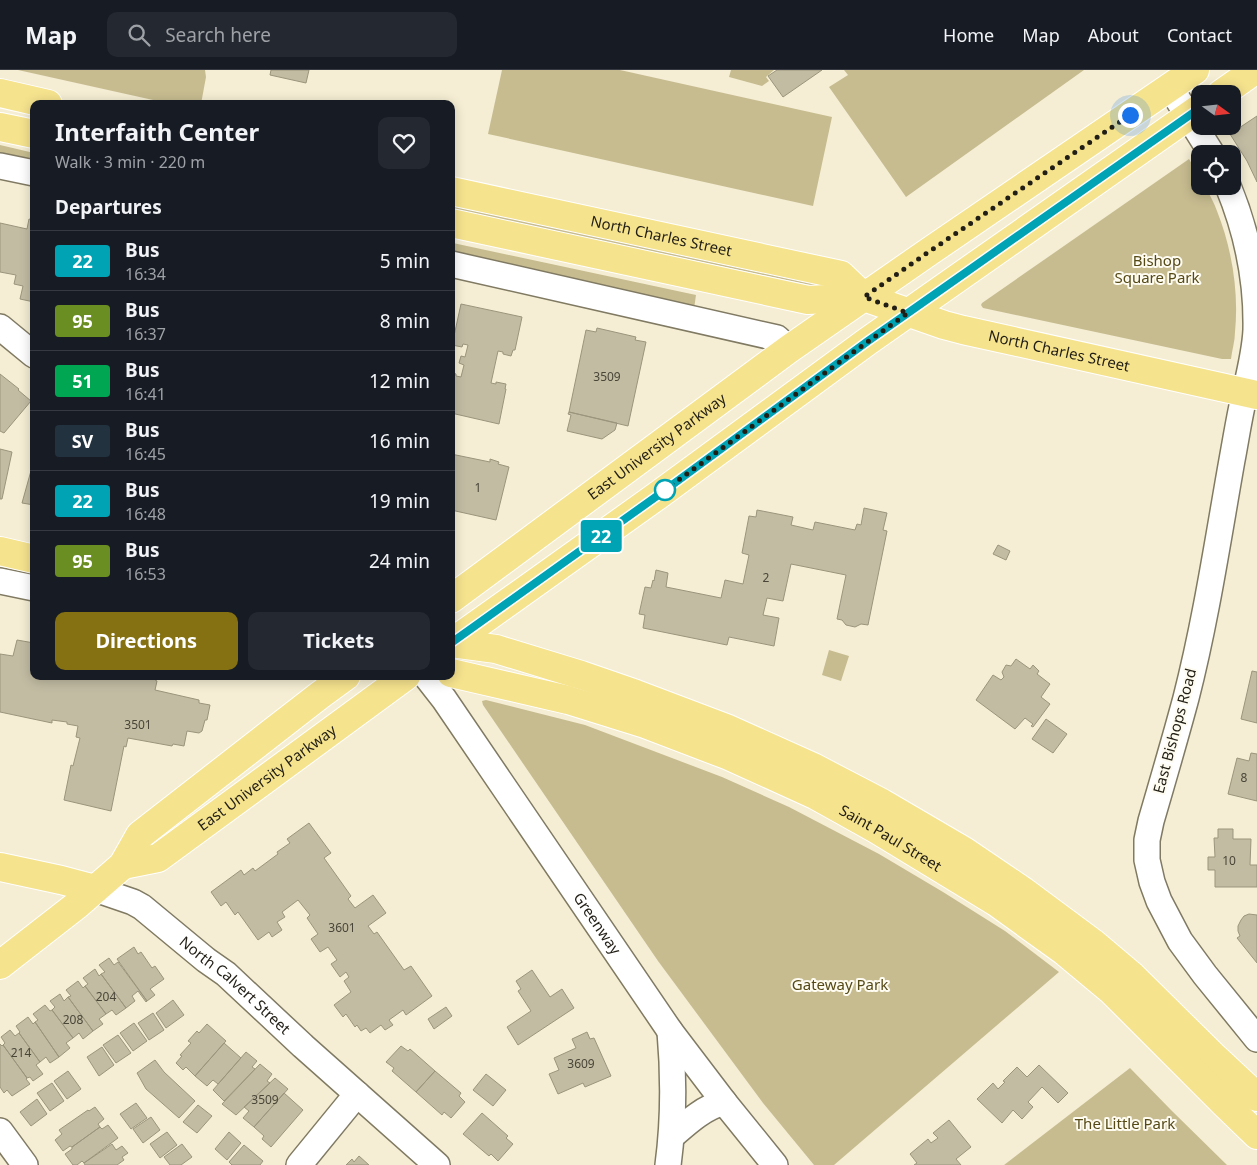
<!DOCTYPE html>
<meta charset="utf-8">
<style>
:root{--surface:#171b24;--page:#242831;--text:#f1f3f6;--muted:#9ea1a6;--line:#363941;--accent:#857112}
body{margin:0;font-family:"Noto Sans",sans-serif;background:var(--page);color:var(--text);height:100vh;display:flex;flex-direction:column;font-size:19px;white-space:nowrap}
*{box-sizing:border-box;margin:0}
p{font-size:16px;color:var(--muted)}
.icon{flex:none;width:28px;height:28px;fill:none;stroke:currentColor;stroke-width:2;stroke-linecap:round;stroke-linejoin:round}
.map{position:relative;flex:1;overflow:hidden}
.panel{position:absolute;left:30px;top:30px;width:425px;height:580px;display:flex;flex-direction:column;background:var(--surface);border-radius:10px;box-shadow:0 2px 12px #0003}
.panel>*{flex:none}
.badge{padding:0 10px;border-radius:4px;font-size:18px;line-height:32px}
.needle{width:32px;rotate:105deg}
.buttons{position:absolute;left:1191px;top:15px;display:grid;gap:10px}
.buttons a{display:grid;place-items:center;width:50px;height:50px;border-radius:10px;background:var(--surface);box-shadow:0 2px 12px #0003;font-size:25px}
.you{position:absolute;width:25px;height:25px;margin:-12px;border:4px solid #fff;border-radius:50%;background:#1a73e8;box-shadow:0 0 0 8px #1a73e833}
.map>.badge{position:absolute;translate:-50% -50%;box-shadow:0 0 0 2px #fff}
h2{padding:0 25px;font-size:19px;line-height:45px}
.round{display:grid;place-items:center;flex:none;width:52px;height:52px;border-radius:10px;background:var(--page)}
.head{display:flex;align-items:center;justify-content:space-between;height:85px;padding:0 25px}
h1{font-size:24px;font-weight:700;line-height:38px}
.button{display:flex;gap:10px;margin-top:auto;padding:10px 25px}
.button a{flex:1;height:58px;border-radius:10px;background:var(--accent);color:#fff;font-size:20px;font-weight:700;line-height:58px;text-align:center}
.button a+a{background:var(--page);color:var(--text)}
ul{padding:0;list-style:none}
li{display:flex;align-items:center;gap:15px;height:60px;padding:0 25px;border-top:1px solid var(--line)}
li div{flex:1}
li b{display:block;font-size:19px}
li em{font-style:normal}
li .badge{min-width:55px;font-weight:700;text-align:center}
header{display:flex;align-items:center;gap:30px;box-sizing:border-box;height:70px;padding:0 25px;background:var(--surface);border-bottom:1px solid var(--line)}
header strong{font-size:24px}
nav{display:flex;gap:28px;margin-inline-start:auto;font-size:18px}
.search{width:350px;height:45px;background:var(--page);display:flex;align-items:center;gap:12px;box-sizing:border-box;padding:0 18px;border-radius:10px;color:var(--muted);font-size:19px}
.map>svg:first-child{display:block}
.green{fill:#c7bc90}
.building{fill:#c2bca3;stroke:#9b957d}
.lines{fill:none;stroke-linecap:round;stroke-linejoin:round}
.minor-casing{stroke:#807a63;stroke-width:28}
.major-casing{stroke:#fff;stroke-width:30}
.minor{stroke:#fff;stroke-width:25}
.major{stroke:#f6e38e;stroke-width:28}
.line-casing{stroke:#fff;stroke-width:11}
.line{stroke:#00a3b4;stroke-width:8}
.walk{stroke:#211e15;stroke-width:5;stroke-dasharray:0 9}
.stop-dot{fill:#fff;stroke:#00a3b4;stroke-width:2.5}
.labels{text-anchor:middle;stroke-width:4;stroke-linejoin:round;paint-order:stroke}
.number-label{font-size:12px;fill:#494638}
.street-label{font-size:15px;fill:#211e15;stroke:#fefbf1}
.park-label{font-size:15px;fill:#554916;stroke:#fefbf1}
</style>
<header>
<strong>Map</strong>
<div class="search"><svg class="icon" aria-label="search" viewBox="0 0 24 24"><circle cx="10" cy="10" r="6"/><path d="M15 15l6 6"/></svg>Search here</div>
<nav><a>Home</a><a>Map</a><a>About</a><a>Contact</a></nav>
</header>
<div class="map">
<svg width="1257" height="1095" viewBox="0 0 1257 1095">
<rect width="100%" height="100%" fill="#f5eed4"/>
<!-- green -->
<path class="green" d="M18 0H205L206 7 201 34H171Z
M502 0H620L832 47 813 136 488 64Z
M731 0H774L766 7 769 11 762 16 729 7Z
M844 0H1084L906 127 829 17 848 5Z
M0 75 34 83V97L0 90Z
M1189 89 1200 107V116H1205C1209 124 1214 132 1217 141 1232 179 1239 222 1235 262 1235 271 1232 280 1231 289H1222L983 238 981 235 982 233Z
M451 126 827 207 815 216 546 159 508 157 451 147Z
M453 173 696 225 694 239 451 187V174Z
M829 580 849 586 841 611 822 605Z
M486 630 585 655 722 707 789 737 879 784 943 822 1005 861 1059 902 834 1095H814L763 1033 658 891 483 635 482 631Z
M1130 998 1172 1041 1227 1095H1004Z"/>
<!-- building -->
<path class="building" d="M271 0H309L306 13 270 5Z
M777 0H822L783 27 768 6Z
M1257 46V112L1247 91 1230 64Z
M29 149 34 150V232L20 229 23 216 14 214 16 205 0 202V153L27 159Z
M461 234 522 247 515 280H513L511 286 503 284V282L498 281 491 313 496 314V312L506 314 505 319H506L499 354 451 343V302L456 304V306L461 307 464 295 459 293 461 286 465 287 468 275 463 274 462 277 452 275Z
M597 258 636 267 635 270 646 272 628 356 569 342 586 260 596 262Z
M0 304 19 319 18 320 31 331 4 363 0 361Z
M569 342 617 353 615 360 602 369 567 361 571 345 568 344Z
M0 379 12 382 2 429H0Z
M451 384 490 392V389L499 392 498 394 509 397 496 450 451 440Z
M34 390V435L22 433Z
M864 438 887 443 883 460 887 461 868 555 861 554 855 557 846 555 842 550 837 549 846 505 791 494 783 531 767 528 763 545 779 548 774 576 729 567 727 575 643 558 645 545 639 544 645 517 651 518 653 510 654 511 656 500 668 503 666 517 721 528 725 510 743 514 749 485 742 483 749 446 756 447 757 440 793 447 791 455 813 460 815 452 855 460 857 454 861 455Z
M998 475 1010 481 1006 490 993 484Z
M17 570 34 573V606H90L105 609V606H155V610L157 611 155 620 199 630V633L210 635 207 650H205L202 661 199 663 187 661 184 676 173 674 172 676 128 668 126 677 124 676 111 741 64 730 71 695 73 696 80 668 76 667 78 656 67 654V652L52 650V653L0 642V584L13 586Z
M1016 589 1030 599 1033 595 1039 601 1037 604 1050 614 1041 627 1050 634 1033 657 1031 656 1033 654 1025 648 1015 659 976 630 993 605 1001 610 1004 607 1002 602 1006 595 1011 596Z
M1252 601 1257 602V653L1241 649Z
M1046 649 1067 664 1053 683 1032 669Z
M1251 683 1257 684V731L1228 724 1237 688 1249 691Z
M309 753 331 783 324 788 351 826 348 829 355 838 373 825 386 843 368 856 374 864 377 862 404 900 411 896 432 926 406 945 403 940 389 950 393 955 385 960 381 955 370 963 366 958 361 961 357 955 355 957 346 944 343 947 334 935 351 922 344 911 349 907 346 902 340 907 331 894 337 890 328 877 320 882 311 869 318 864 307 848 310 845 298 830 282 842 285 847 277 852 282 860 272 867 269 862 258 870 238 842 235 845 226 832 221 836 211 822 241 800 244 805 253 798 255 801 278 784 277 782 290 773 287 769Z
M1218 759H1233V769H1251L1250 795H1257V817H1215V800H1208V787H1215L1214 768H1218Z
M1249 844 1257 845V893L1237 868 1240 866 1238 861V856L1241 850 1244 846Z
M134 877 138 884 141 882 152 898 155 896 164 909 150 919 155 925 147 931 117 889Z
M109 888 114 895 118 892 147 931 146 932 138 921 132 926 135 931 126 938 101 904 105 902 99 895Z
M95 899 99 906 101 904 126 938 116 945 112 940 106 944 85 916 88 914 83 908Z
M532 900 550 927 562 919 574 938 518 975 507 957 531 941 518 921 521 919 516 911Z
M78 911 83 918 85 916 106 944 99 949 103 954 93 961 68 927 71 926 66 920Z
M60 924 64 931 68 927 93 961 83 969 79 963 73 968 52 940 55 937 50 931Z
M173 930 184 945 166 958 156 943Z
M45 935 50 941 52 940 73 968 66 973 70 978 59 987 35 952 38 950 33 944Z
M446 937 452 946 434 959 428 949Z
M153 943 164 960 149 970 138 953Z
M28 947 33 954 35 952 59 987 50 993 46 987 40 992 19 963 20 962 16 956Z
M134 953 147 971 133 981 120 963Z
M207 954 226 971 195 1006 186 997 183 1000 176 993 182 986 180 985 191 973 188 971 197 961 199 963Z
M10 960 15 966 19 963 40 992 36 995 43 1004 33 1011 30 1007 27 1008 3 975 5 973 1 967Z
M587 962 590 969 594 968 611 1006 585 1017 583 1013 558 1024 549 1004 559 1000 554 988 576 978 572 969Z
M118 965 131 983 116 993 103 975Z
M224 973 241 988 218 1014 213 1010 207 1016 195 1006Z
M0 974 2 976 3 975 27 1008 26 1009 30 1014 12 1026 7 1020 4 1023 0 1017Z
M401 976 408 981 410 979 435 1001 416 1022 392 1001 394 998 386 992Z
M102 977 114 995 99 1006 87 987Z
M246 982 257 991 252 997 255 999 224 1031 213 1020Z
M155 990 164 1002 195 1031 179 1048 146 1019 137 1003Z
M260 994 272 1004 267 1011 270 1013 236 1045 222 1034Z
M1039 995 1068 1023 1058 1033 1042 1017 1028 1032 1033 1037 1022 1049 1013 1040 1002 1053 977 1029 993 1013 998 1019 1005 1012 1003 1011 1017 997 1027 1007Z
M68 1001 81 1019 67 1029 54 1011Z
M435 1001 461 1023 459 1026 465 1032 451 1048 444 1042 442 1045 416 1022Z
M486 1004 506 1020 493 1036 473 1020Z
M275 1008 288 1019 254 1057 243 1048 249 1041 244 1037Z
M52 1013 64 1031 50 1041 37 1023Z
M284 1023 303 1040 271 1077 262 1069 264 1066 254 1057Z
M37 1029 47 1044 31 1056 20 1042Z
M136 1033 147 1048 131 1059 120 1044Z
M198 1035 212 1046 197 1063 183 1052Z
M95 1037 104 1049 98 1054 100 1057 72 1077 70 1076 63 1081 55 1070 62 1064 59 1060 88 1040 89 1041Z
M482 1043 508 1066 506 1068 513 1074 498 1091 491 1084 489 1086 463 1064Z
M151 1047 160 1060 143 1073 133 1059Z
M949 1050 971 1077 956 1089 961 1095H914L917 1093 910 1084 928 1069 931 1073 938 1068 933 1063Z
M108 1055 118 1068 84 1093 82 1091 77 1095H73L65 1084 72 1079V1077L100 1057 102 1059Z
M167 1062 177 1075 160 1088 150 1074Z
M229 1062 241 1073 227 1090 215 1079Z
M112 1074 116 1080 122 1076 128 1083 122 1087 124 1090 117 1095H85L84 1093Z
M182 1074 192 1087 181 1095H170L164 1087Z
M244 1075 263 1091 260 1095H232L229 1092Z
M359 1086 369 1095H346L352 1089 354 1092Z"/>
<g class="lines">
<defs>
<g id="minor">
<path d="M1170 17 1212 84"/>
<path d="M0 96 34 103"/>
<path d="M1228 116C1247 162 1257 210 1256 260 1255 282 1249 305 1244 327 1239 348 1236 369 1232 390 1218 469 1206 550 1186 628 1175 669 1163 710 1151 751L1147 770V790L1152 812 1159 831 1180 871 1205 905 1257 969"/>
<path d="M451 194 777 268 789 279"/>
<path d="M0 257 34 285"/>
<path d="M0 511 34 518"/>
<path id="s1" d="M426 606 444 629 670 961 724 1032 775 1095"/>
<path id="s2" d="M95 819 133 832 142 837 206 890 226 904 303 976 437 1095"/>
<path d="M0 1061 25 1095"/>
<path d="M672 1066C688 1052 703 1038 724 1032"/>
<path d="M299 1095 357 1024"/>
<path d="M668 1095C674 1050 674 1007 670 961"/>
</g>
<g id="major">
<path d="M0 23 48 34"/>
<path d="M1221 24 1255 0"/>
<path d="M0 57 34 64"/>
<path id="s3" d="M451 121 841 205 864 227"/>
<path id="s4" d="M451 153 808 230 864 227 944 255 963 260 1257 325"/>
<path d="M0 481 34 489"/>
<path id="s5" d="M451 529 789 279 930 181 1195 0"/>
<path d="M451 573 496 579 581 605 636 624 726 658 813 697 882 733 964 781 1023 821 1093 873 1132 906 1212 985 1257 1027"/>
<path d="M451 573 657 426 868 271 1200 38"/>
<path id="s6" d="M451 603 568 630 645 654 729 686 815 725 876 759 996 832 1064 881 1112 921 1225 1034 1257 1065"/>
<path id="s7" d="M123 795 158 788 406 606"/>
<path d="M0 797 61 810 95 819"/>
<path d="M0 895 77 835 123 795 140 765 320 625 346 606"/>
</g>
</defs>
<!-- minor casing -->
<use href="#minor" class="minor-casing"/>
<!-- major casing -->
<use href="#major" class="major-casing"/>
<!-- minor -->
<use href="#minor" class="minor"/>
<!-- major -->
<use href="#major" class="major"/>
</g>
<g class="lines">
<defs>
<path id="line" d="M451 573 657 426 868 271 1200 38"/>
</defs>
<!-- line casing -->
<use href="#line" class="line-casing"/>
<!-- line -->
<use href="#line" class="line"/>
<!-- walk -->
<path class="walk" d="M665 420 852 283 908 243 864 227 930 181 1130 45"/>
</g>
<!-- markers -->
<circle class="stop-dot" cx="665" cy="420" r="10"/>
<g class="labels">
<!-- number labels -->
<g class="number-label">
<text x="607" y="311">3509</text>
<text x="478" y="422">1</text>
<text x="766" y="512">2</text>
<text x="138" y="659">3501</text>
<text x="1244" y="712">8</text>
<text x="1229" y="795">10</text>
<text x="342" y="862">3601</text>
<text x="106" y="931">204</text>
<text x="73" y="954">208</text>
<text x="21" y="987">214</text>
<text x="581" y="998">3609</text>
<text x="265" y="1034">3509</text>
</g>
<!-- street labels -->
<g class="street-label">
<text dy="5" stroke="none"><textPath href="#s3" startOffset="215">North Charles Street</textPath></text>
<text dy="5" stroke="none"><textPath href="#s4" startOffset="624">North Charles Street</textPath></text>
<text dy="5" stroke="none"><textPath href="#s5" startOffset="256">East University Parkway</textPath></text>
<text transform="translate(1175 661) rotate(-75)" y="5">East Bishops Road</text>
<text dy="5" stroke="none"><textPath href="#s7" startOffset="171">East University Parkway</textPath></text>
<text dy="5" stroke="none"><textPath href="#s6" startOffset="472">Saint Paul Street</textPath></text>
<text dy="5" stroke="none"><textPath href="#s1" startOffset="301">Greenway</textPath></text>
<text dy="5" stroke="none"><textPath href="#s2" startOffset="172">North Calvert Street</textPath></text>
</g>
<!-- park labels -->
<g class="park-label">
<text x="1157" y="196">Bishop<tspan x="1157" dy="17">Square Park</tspan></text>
<text x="840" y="920">Gateway Park</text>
<text x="1125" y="1059">The Little Park</text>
</g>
</g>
</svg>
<div class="buttons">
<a><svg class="needle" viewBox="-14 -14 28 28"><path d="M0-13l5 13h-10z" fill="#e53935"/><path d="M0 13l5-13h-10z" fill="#9ea1a6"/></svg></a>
<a><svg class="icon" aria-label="locate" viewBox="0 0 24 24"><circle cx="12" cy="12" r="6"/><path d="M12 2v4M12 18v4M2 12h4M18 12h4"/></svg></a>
</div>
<div class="you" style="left:1130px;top:45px"></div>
<b class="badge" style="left:601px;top:466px;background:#00a3b4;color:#fff">22</b>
<section class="panel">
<div class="head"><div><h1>Interfaith Center</h1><p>Walk · 3 min · 220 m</p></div><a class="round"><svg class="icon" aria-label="heart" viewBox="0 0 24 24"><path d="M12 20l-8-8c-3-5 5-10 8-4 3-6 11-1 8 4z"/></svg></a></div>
<h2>Departures</h2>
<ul>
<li><span class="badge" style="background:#00a3b4;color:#fff">22</span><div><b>Bus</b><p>16:34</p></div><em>5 min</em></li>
<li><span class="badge" style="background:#6b8e23;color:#fff">95</span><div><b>Bus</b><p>16:37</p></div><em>8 min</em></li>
<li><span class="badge" style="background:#00a651;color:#fff">51</span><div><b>Bus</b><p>16:41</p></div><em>12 min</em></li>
<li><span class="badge" style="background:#22323f;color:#fff">SV</span><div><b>Bus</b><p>16:45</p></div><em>16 min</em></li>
<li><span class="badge" style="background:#00a3b4;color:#fff">22</span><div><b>Bus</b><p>16:48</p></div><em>19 min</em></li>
<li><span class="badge" style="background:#6b8e23;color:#fff">95</span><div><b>Bus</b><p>16:53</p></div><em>24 min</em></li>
</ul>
<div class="button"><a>Directions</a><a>Tickets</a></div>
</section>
</div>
